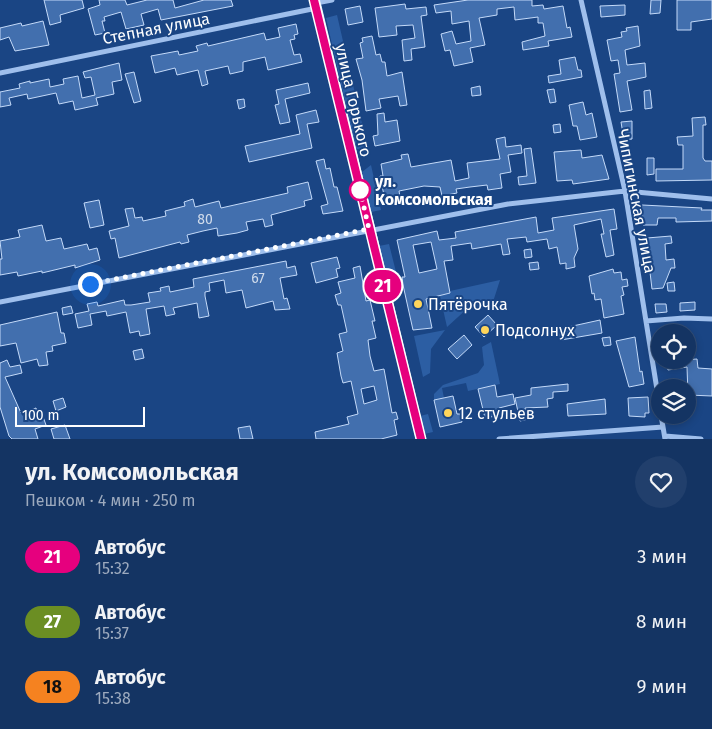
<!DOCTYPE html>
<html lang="ru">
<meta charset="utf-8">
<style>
:root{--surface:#143463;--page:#213f6c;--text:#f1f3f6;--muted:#9daabe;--line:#334f78}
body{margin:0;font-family:"Fira Sans",sans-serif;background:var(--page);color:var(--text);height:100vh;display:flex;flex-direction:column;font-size:19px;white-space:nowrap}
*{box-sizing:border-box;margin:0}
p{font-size:16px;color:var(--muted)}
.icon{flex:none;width:28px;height:28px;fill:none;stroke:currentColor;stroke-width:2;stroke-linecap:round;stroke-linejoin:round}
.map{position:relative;height:439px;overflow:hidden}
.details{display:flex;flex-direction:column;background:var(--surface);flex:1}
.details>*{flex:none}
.badge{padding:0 10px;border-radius:16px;font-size:18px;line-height:32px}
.buttons{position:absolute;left:651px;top:324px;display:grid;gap:10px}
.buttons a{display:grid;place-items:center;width:45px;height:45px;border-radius:50%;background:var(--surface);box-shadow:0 2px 8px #0003,0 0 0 1px var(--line);font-size:25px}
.scale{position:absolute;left:15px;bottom:12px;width:130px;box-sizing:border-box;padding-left:5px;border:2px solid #fff;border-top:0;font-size:14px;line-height:18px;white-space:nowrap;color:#fff;-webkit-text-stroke:4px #1a4584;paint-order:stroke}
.you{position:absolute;width:25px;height:25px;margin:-12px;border:4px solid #fff;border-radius:50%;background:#1a73e8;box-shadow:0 0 0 8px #1a73e833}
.map>.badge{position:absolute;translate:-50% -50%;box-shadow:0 0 0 2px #fff}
.round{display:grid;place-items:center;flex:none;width:52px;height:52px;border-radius:26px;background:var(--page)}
.summary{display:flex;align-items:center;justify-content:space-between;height:85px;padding:0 25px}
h1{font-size:24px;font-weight:700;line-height:38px}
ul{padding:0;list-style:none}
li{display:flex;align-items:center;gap:15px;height:65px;padding:0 25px}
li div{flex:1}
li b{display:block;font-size:19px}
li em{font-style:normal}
li .badge{min-width:55px;font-weight:700;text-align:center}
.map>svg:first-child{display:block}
.green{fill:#2c5ea3}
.building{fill:#426fae;stroke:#c4daf9;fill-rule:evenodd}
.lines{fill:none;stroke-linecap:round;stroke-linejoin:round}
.minor{stroke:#9fbfec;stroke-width:5}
.secondary{stroke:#cbddf8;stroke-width:10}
.line-casing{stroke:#fff;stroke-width:11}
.line{stroke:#e6007e;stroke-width:8}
.walk{stroke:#fff;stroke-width:5;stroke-dasharray:0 9}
.stop-dot{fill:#fff;stroke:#e6007e;stroke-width:2.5}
.poi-dot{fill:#fed55b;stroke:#1a4584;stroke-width:2}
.labels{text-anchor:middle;stroke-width:4;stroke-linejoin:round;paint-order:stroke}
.number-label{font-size:14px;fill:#d0dbeb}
.street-label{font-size:16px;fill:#fff;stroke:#1a4584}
.stop-label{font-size:16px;font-weight:bold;fill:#fff;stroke:#1a4584;text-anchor:start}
.poi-label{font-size:16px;fill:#fff;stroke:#1a4584;text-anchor:start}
</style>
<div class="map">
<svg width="712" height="439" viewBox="0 0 712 439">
<rect width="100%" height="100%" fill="#1a4584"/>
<!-- green -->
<path class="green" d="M337 15 368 150 356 149 326 18Z
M371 165 381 210 371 212 362 172Z
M389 244 396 272 386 273 379 246Z
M500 280 492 305 471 309 469 307 447 327 440 296 450 293V291Z
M445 330 431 349 430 373 423 377 414 336Z
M491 342 500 384 468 391 466 383 442 388 444 398 434 400V394L443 385 478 373 484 365 482 347Z
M428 414 433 432 424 434 420 416Z"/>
<!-- building -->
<path class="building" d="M44 0H82L84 8 60 15 61 22 50 25Z
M99 0H125L127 5 147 0H173L175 8 204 0H231L233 6 161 20 158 9 141 14 144 25 126 29 121 12 104 17 105 21H102L105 33 95 35 88 9 100 5Z
M468 0H532V6L543 5 544 9 563 6 567 28 570 27 572 37 548 41 549 46 523 50 522 42 545 36 543 23H538V17L515 20 514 7 497 9V15L479 18 485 45 470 48 473 62 454 66 450 50 445 51 441 34 452 31 456 44 471 41 469 21 452 24 451 11 436 13 434 5Z
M651 0H661L660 13 650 14Z
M677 0H712V19L691 22V30H677Z
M405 4 406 9 426 7 427 15 421 16 425 47 411 49 412 60 404 61 402 40 415 38 413 25 396 26 397 35 379 37 375 8Z
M625 5V15L601 17 600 6Z
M360 6 363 22 348 25 345 9Z
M43 21 49 45 15 51 9 37 0 40V28L21 23 22 26Z
M296 24 298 34 294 35 295 39 290 40 294 55 300 54 302 62 268 70 265 57 243 62V71L230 74 228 66 205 71 208 84 202 86 198 70 177 75 175 68 155 73 151 56 178 51 179 55 198 51 196 46 207 43 208 46 264 33 266 40 280 37 278 28Z
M638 26 640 46 625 50 627 65 645 63 646 77 627 81 632 110 620 112 614 74 620 73 618 60 611 61 607 40 622 37 621 32 627 31 626 28Z
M372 36 376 55 380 54 382 62H385L387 76 402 72 407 105 400 106 398 96 379 99 381 108 366 111 362 80 356 59 363 58 360 43 363 42 362 38Z
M575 57 578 70H581L582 77 549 83 548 76 561 74 559 60Z
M119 63 122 80 112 82 114 94 96 98 98 105 75 110 73 101 59 104 56 93 28 99 27 94 9 98 11 105 0 107V92L20 88 19 84 30 81V83L49 79 50 87 64 84 63 79 78 76 82 98 95 95 91 77 85 78 83 72Z
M134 72 141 101 134 103 125 74Z
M308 83 310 93 285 99 290 122 280 124 275 105 279 104 276 90Z
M480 86 481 95 472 96 471 88Z
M554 89 556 102 550 103 547 90Z
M650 90 652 108 645 109 644 91Z
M244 99 245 107 239 109 237 100Z
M583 102 586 115 592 113 597 137 580 140 577 126H573L569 105Z
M316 110 319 122 307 124 312 148 249 162 245 146 300 134 296 115Z
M384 113 385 122 397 120 400 141 375 146 373 136 378 135 377 114Z
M705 117 706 125H703V158L705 161H712V180L656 181V169H683V145H678L677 137 693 136 692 118Z
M632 121V139L624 140 621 122Z
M560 124 561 132 554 133 553 125Z
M505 137 506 147 521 145 522 153 508 155 511 172 500 174 502 188 488 190 487 185 470 187 456 189 457 193 442 196 440 187 424 186 399 191 401 202 386 205 380 176H383L381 164 402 159 401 155 408 154 411 167 451 160 455 181 469 178 467 163 500 159 496 139Z
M531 148 536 183 519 185 518 177 527 176 524 149Z
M581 150 582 158 602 155 609 179 573 184 572 180 557 181 554 152Z
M647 158H654V174L647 175Z
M324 159 326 169 330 168 334 187H337L343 211 323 214 321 206 328 204 316 161Z
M308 182 312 199 304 201 305 206 271 215 273 225 265 227 263 219 246 222 248 230 237 233 218 236 217 228 203 231 187 235 189 242 181 244 180 242 119 258 115 238 111 239 109 231 129 226 125 209 133 208 135 218 142 217 143 221 166 216 165 211 185 206 184 202 193 199 195 207 219 201 221 208 288 193 287 187Z
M99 200 104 225 90 228 84 203Z
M642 205 702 208 701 210H712V221L676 222V218H658L657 225H643Z
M614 209 617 229 610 230 614 255 606 257 601 234H604L601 219 574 225 578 249 574 258 575 267 566 269V263L560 264 557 247 549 249 547 239 527 242 526 237 507 239 510 254 503 255 501 244 472 249 471 243 451 246 453 260 444 261 450 293 426 299 432 328 413 330 403 285 402 277H405L397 240 437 231 439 240 456 238 455 232 536 217 538 233 554 230 552 218ZM431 242 437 269 419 273 413 245Z
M42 225 46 241 61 238 64 249 87 244 89 250 97 248 100 260 75 268V265L42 273V271L18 276 17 272 0 275V259H2L0 241 20 237 18 230Z
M671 236 672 243 665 244 666 260 674 259 675 268H671L663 288 652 289 649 264H652L647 238Z
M531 249 532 257 525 258 524 250Z
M337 257 340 268 336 269 338 277 316 283 311 263Z
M286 261 287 268 295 266 297 275 280 278 284 299 287 298 290 309 275 310 273 301 246 308 242 290 226 293 224 280 209 283 210 291 205 292V296L209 316 199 318 197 303 173 308 175 314 166 316 164 306 146 309 150 334 140 336 139 331 130 333 126 312 107 316 106 311 90 314 92 325 78 328 75 314 89 311 87 304 97 302 98 306 124 300 125 305H131L150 302 148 293 161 291 160 288 169 286 170 292 194 287 193 279Z
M538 262 539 269 530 270 529 263Z
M360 266 366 301 370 300 375 321H372L376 338 368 340 370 356 374 371 384 369 392 413 396 412 398 419 394 420 397 435 381 439H316L315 432 349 424 347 417 358 414 351 381 343 383 341 376 337 353 343 351 339 334 347 332 341 305H338L335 295 341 293 338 282 355 278 353 268ZM374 386 377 400 364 404 361 389Z
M613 269 614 273 621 272 622 280 627 279 628 286 622 287 624 295 621 296 624 314 604 318 601 299 595 300 594 293 592 294 589 276Z
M674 282 675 291H668L667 283Z
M695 302V310L680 311V303Z
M655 304H666L667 312 656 313Z
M71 306 73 313 63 315 62 308Z
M57 312 61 333H64L66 343 52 346 53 351 46 352 48 365 39 366 37 359 21 363 16 343 0 346V325Z
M488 315 497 325 484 337 475 327Z
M600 320 602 333 561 340 559 329Z
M464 335 472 345 457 359 448 349Z
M610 337 611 345 604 346 602 338Z
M635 337 640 372 642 371 644 384 629 387 616 341Z
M142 349 144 358 135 360 133 351Z
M697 359 698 368 712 369V396L688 395 687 367 668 370 667 361Z
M7 360 10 367 20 365 22 373 5 377 21 413 36 408 38 415 42 414 46 425 35 429 38 439H12L9 436 0 407V363Z
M568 384V391L553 392V398L547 399 548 407 525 408 528 419 520 421 515 398 531 395V388Z
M495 385 497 397 513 394 515 404 499 408 501 415 485 418 478 389Z
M453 396 457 414H460L462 422 440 427 434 400Z
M648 397 649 413H645V417L629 416 628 398Z
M63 398 66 407 56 411 53 401Z
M605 399 606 414 568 416 567 404Z
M65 425 70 439H54L51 429Z
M250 426 253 439H240L238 428Z"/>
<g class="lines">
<!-- minor -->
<path class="minor" d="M581 0 625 191 660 408
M316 3 332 0
M0 73 317 8
M0 302 508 204 625 191 712 199
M646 321 684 318 712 319
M661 415 665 439
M665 436 701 439
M499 439 663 427"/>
<!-- secondary -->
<path class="secondary" d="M315 0 421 439"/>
</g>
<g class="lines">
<defs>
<path id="line" d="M314 0 421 439"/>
</defs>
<!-- line casing -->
<use href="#line" class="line-casing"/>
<!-- line -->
<use href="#line" class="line"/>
<!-- walk -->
<path class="walk" d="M90 284 369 229 360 190"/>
</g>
<!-- markers -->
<circle class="stop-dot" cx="360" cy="190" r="10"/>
<g class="poi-dot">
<circle cx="418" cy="304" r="5"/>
<circle cx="485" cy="330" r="5"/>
<circle cx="448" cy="413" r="5"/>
</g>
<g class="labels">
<!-- number labels -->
<g class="number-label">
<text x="205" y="224">80</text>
<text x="258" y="283">67</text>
</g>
<!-- street labels -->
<g class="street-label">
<text transform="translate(156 28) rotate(-11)" y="6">Степная улица</text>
<text transform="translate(354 100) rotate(77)" y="6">улица Горького</text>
<text transform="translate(637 201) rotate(79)" y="6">Чипигинская улица</text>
</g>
<!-- stop labels -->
<g class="stop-label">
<text x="375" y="187">ул.<tspan x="375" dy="18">Комсомольская</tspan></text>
</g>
<!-- poi labels -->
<g class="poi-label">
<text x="428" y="310">Пятёрочка</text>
<text x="495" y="336">Подсолнух</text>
<text x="458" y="419">12 стульев</text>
</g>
</g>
</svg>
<div class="buttons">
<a><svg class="icon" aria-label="locate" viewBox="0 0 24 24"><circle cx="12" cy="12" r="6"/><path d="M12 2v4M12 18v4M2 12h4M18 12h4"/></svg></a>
<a><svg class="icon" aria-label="layers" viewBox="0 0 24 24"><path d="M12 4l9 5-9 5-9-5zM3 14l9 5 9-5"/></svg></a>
</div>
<div class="scale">100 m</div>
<div class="you" style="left:90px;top:284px"></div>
<b class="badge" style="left:383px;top:286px;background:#e6007e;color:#fff">21</b>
</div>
<section class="details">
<div class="summary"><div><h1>ул. Комсомольская</h1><p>Пешком · 4 мин · 250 m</p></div><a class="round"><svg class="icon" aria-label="heart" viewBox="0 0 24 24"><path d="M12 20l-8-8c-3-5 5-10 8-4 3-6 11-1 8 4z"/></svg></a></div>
<ul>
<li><span class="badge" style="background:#e6007e;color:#fff">21</span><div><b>Автобус</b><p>15:32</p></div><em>3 мин</em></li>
<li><span class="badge" style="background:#6b8e23;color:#fff">27</span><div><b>Автобус</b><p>15:37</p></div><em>8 мин</em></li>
<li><span class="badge" style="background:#f58220;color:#111">18</span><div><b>Автобус</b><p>15:38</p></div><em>9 мин</em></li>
</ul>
</section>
